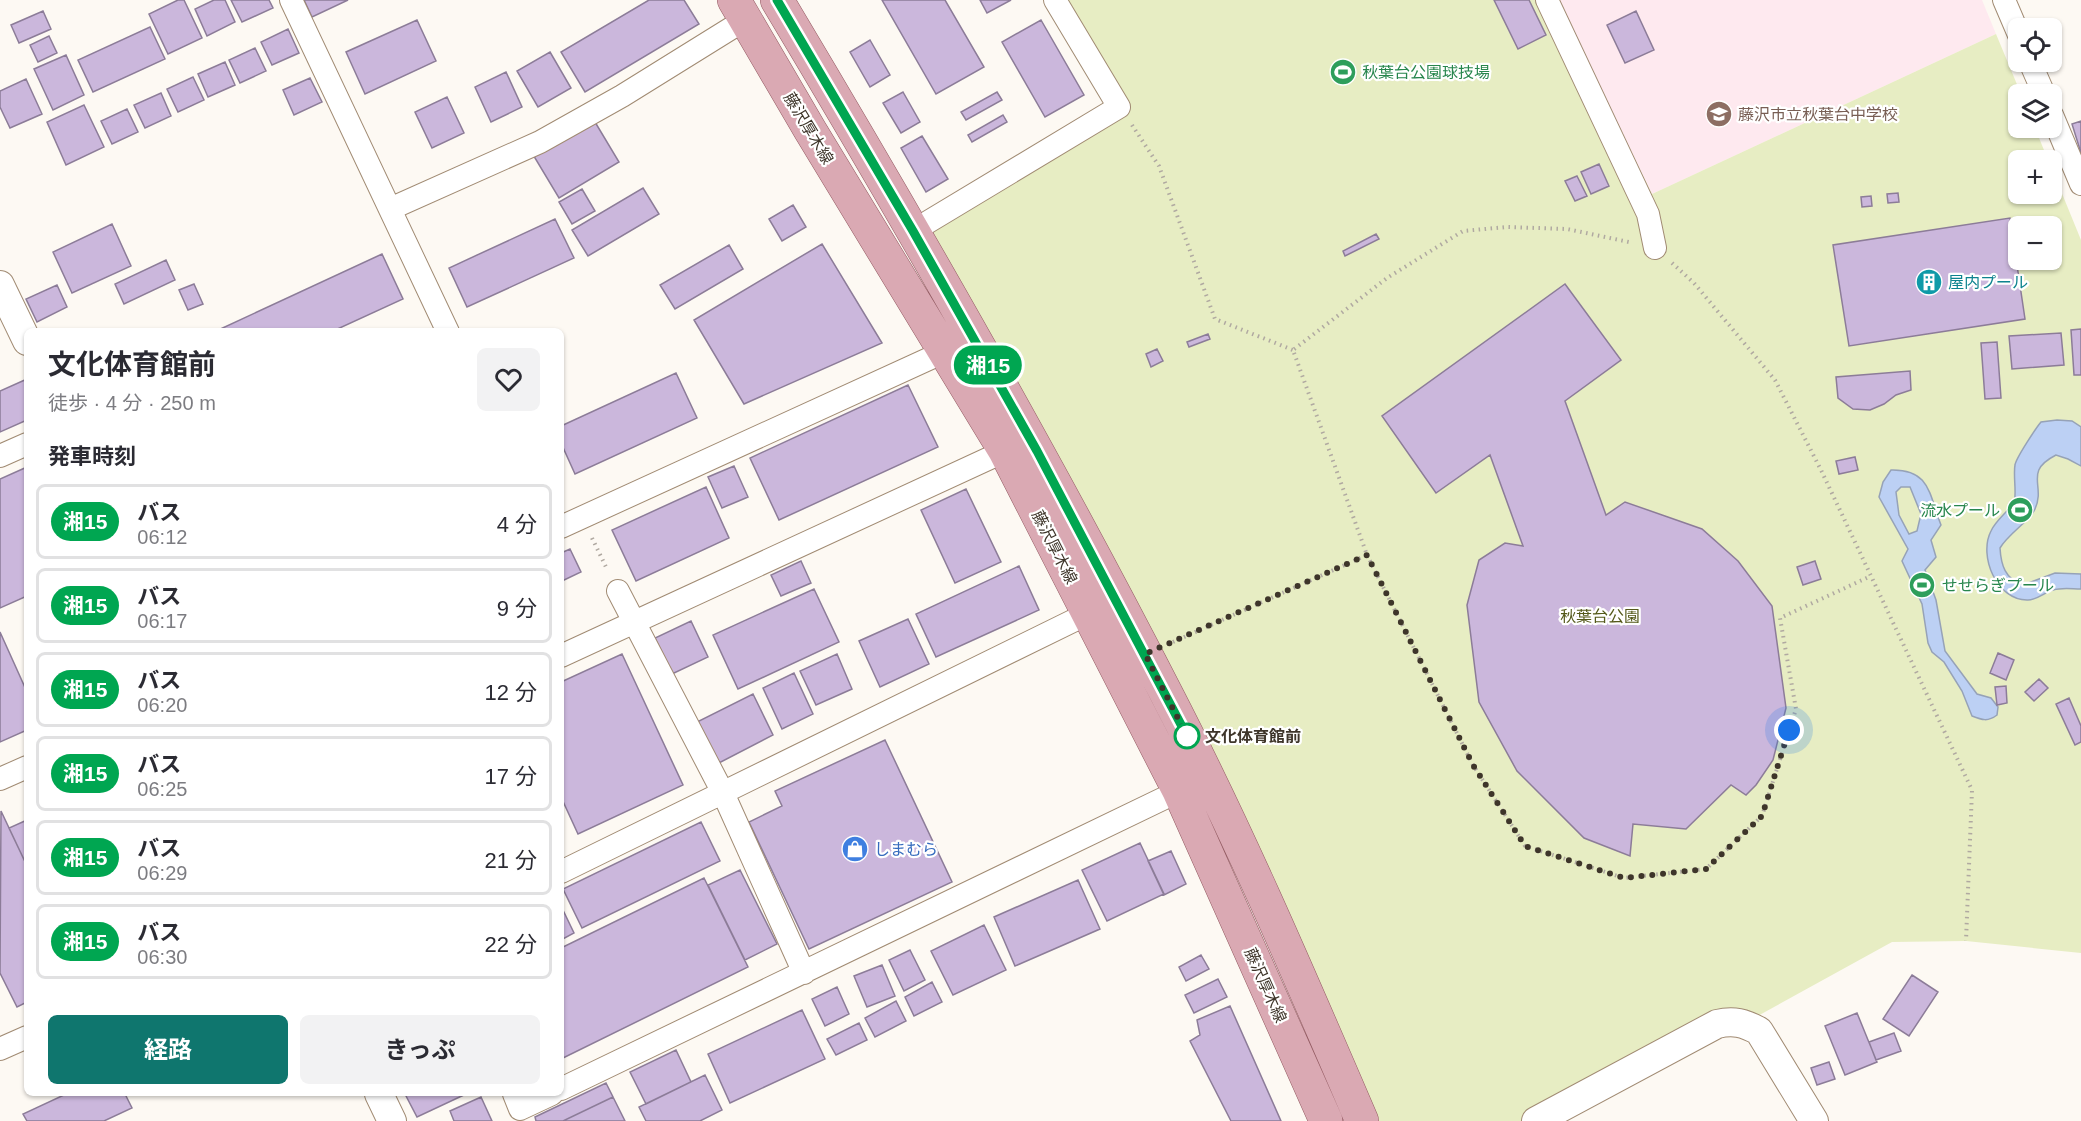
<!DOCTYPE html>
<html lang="ja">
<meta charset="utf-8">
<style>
:root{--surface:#fff;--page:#f2f2f3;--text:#2b2b33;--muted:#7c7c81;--line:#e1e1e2;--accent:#0f766e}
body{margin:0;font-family:Arial,"Noto Sans JP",sans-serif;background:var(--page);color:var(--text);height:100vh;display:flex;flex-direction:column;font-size:22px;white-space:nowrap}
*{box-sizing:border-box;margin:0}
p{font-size:20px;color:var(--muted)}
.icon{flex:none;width:33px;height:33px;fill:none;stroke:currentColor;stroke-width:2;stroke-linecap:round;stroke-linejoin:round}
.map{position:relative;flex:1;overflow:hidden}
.side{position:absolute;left:24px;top:328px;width:540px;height:768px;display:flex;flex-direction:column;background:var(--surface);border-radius:9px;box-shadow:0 2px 4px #0004}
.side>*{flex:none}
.badge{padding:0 12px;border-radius:20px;font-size:21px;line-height:39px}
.tools{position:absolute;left:2008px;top:18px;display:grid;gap:12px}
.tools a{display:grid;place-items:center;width:54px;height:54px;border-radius:9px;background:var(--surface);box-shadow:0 2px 4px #0004;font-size:30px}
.you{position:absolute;width:30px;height:30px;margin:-15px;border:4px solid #fff;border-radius:50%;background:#1a73e8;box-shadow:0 0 0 9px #1a73e833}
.map>.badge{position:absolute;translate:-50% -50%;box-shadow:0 0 0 3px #fff}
h2{padding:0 24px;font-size:22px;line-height:54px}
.round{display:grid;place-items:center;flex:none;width:63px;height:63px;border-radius:9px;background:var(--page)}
.headline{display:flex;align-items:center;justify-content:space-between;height:102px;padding:0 24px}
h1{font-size:28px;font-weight:700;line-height:45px}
.action{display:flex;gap:12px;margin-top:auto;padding:12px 24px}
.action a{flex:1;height:69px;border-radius:9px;background:var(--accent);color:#fff;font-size:24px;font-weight:700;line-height:69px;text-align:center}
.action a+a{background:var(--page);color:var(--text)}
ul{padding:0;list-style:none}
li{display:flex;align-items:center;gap:18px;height:75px;margin:0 12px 9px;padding:0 12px;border:3px solid var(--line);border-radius:9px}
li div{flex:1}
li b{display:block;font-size:22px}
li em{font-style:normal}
li .badge{min-width:66px;font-weight:700;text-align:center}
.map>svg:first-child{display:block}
.education{fill:#fee9ef}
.green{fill:#e7edc3;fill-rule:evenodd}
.water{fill:#bcd0f4;stroke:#96a2b7;stroke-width:1.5;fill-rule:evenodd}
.building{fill:#cbb7dc;stroke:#8c7c98;stroke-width:1.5}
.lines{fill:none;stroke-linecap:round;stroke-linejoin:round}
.minor-casing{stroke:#a18b73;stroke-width:24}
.tertiary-casing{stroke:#a18b73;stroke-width:30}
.primary-casing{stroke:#935b62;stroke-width:34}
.path{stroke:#b0a9a1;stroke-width:4;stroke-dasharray:1.5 4.5;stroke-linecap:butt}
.minor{stroke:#fff;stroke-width:22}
.tertiary{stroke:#fff;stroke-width:28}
.primary{stroke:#daa9b3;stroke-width:33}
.line-casing{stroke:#fff;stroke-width:14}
.line{stroke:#00a651;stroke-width:9}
.walk{stroke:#3e352a;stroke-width:6;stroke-dasharray:0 10.8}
.stop-dot{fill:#fff;stroke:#00a651;stroke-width:3}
.labels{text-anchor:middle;stroke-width:4.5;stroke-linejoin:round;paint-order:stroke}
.leisure-label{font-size:16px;fill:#27864d;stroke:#fff;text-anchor:start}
.education-label{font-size:16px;fill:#785e54;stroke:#fff;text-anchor:start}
.street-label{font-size:16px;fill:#3e352a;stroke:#fff}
.culture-label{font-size:16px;fill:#0d838f;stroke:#fff;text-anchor:start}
.park-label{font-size:16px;fill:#54591a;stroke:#fff}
.stop-label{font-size:16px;font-weight:bold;fill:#3e352a;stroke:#fff;text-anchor:start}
.shop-label{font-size:16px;fill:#366cbe;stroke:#fff;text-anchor:start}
</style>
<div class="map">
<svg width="2081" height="1121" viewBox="0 0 2081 1121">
<rect width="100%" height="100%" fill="#fdf9f3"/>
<!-- education -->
<path class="education" d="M1559 0H1982L1996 34 1652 194Z"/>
<!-- green -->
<path class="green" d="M1055 0H1556L1652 194 1996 34 2021 94H2019V128H2035L2048 160H2019V194H2052V169L2081 240V953L1966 941 1892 942 1745 1023 1536 1121H1362L1292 958 913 231 1119 107ZM2019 226H2052V260H2019Z"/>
<!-- water -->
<path class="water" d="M2057 420 2072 421 2081 427V466L2068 459 2056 455C2023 472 2046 485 2035 509 2030 521 2009 533 2000 548 2001 565 2005 579 2023 585L2055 573 2081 574V589C2072 589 2063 587 2053 590 2045 592 2037 600 2028 600 1997 601 1978 556 1991 531 1996 520 2008 512 2014 502 2017 495 2013 475 2015 465 2016 458 2036 428 2041 422Z
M1891 470C1930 469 1929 494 1941 525L1931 540 1936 557 1925 570 1936 600 1945 651 1977 694 1991 698 1998 707 1997 715C1988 722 1982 720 1972 716L1962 691 1944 662 1932 652 1928 643 1922 604 1902 561 1908 549 1879 497 1883 482ZM1901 487H1910L1921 514 1917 531 1909 534 1899 515 1896 492Z"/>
<!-- building -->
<path class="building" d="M178 0H184L202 38 168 54 149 14Z
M214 0H225L235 22 207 36 195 9Z
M231 0H269L273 8 242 22Z
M304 0H348L312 17Z
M649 0H684L699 24 585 92 561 52Z
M882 0H945L984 67 936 94Z
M980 0H1011L987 13Z
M1494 0H1529L1546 35 1518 49Z
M43 11 51 29 19 43 11 25Z
M1636 11 1654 50 1625 63 1607 25Z
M417 20 436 61 365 94 346 52Z
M1041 20 1084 95 1045 117 1002 42Z
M150 27 165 59 93 92 78 60Z
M288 29 299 53 272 65 261 42Z
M49 36 57 53 38 62 30 45Z
M870 40 890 75 870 87 850 52Z
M255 48 266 71 240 83 229 60Z
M550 52 571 88 538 107 517 71Z
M66 55 84 95 53 110 34 69Z
M225 62 235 85 208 97 198 74Z
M506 72 522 107 491 122 475 87Z
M193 77 204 100 178 112 167 89Z
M310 78 322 102 294 115 283 90Z
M26 79 42 114 10 128 0 107V91Z
M903 92 920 122 901 133 883 103Z
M997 92 1002 100 966 120 961 112Z
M161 93 171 116 145 128 134 105Z
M447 97 464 133 432 148 415 112Z
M84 105 104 147 66 165 47 122Z
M127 109 138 132 112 144 101 121Z
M1003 115 1007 122 972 142 968 135Z
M592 117 619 162 559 198 532 153Z
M2081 121V153L2072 124Z
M922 136 948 179 926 192 901 148Z
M1599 164 1609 186 1591 194 1581 172Z
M1577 176 1587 196 1575 201 1565 181Z
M643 188 659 214 588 256 572 230Z
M582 189 595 211 572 224 559 202Z
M1898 193 1899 202 1888 203 1887 194Z
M1871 196 1872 206 1862 207 1861 197Z
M793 205 806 227 782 241 769 219Z
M2010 218 2025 319 1849 346 1833 245Z
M555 219 574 258 467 307 449 268Z
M112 224 131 266 72 293 53 252Z
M1376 234 1379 239 1345 256 1343 251Z
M822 244 882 343 744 404 694 320Z
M729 245 743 269 675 309 660 285Z
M382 254 403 299 331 332H214Z
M166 260 175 280 124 304 115 284Z
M194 284 203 304 188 310 179 290Z
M1565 284 1621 360 1565 401 1606 515 1625 502 1702 529 1738 561 1772 606 1786 708 1773 760 1756 785 1746 795 1731 785 1686 829 1633 824 1630 856 1584 838 1517 771 1479 702 1467 605 1479 560 1505 543 1523 546 1490 455 1436 493 1382 416Z
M57 285 67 307 37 322 26 299Z
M2081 329V375H2074L2071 330Z
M2061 333 2064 365 2012 369 2009 336Z
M1208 334 1210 339 1189 347 1187 342Z
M1997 342 2001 398 1985 399 1981 343Z
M1157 349 1163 361 1151 367 1146 354Z
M1910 371 1911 390 1896 395 1884 404 1870 410 1853 409 1838 398 1836 377Z
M676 373 697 418 575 474 561 443V426Z
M27 379V420L0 432V391Z
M908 385 938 447 779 520 750 458Z
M1855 457 1858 470 1839 474 1836 461Z
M734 466 748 497 722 508 708 477Z
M27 467V596L0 608V479Z
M706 487 729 538 636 581 612 530Z
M966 489 1001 562 955 583 921 510Z
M570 549 581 572 562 581 561 553Z
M801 561 811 583 781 596 771 575Z
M1815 561 1821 579 1803 585 1797 567Z
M1019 566 1039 610 936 657 916 614Z
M814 589 839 642 738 689 713 635Z
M908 619 929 664 880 687 859 641Z
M691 621 708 657 672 674 655 638Z
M0 632 27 692V730L0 742Z
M1998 653 2014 660 2006 680 1990 673Z
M622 654 683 785 578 834 561 797V682Z
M837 654 852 689 816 705 800 671Z
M794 673 813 714 782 729 763 688Z
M2039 679 2048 688 2034 701 2025 692Z
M2006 686 2007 703 1997 705 1995 687Z
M753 694 773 735 717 764 695 723Z
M2069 698 2081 726V742L2075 745 2056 704Z
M885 740 952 882 809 949 749 822 782 806 775 791Z
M1 811 27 866V1002L17 1007 0 973Z
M27 820V866L9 828Z
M701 822 720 861 582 928 563 889Z
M1140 843 1164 894 1107 921 1082 870Z
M1171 851 1186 884 1164 895 1148 861Z
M740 870 777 944 745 960 708 885Z
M704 878 748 967 561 1059V948Z
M1078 880 1100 929 1015 966 994 917Z
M561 906 574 933 561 940Z
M984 925 1006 970 953 995 931 951Z
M910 950 925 980 904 991 889 960Z
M1201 955 1209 969 1186 981 1179 967Z
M882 965 895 996 867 1007 854 976Z
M1912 975 1938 992 1909 1036 1883 1019Z
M1218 979 1227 997 1194 1013 1185 995Z
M932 982 942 1002 914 1016 905 997Z
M837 987 849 1014 825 1026 812 999Z
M896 1001 906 1021 875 1037 865 1018Z
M1230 1006 1281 1121H1231L1190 1041 1200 1035 1197 1020Z
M802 1010 825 1059 730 1103 708 1054Z
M1857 1013 1877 1062 1845 1075 1825 1026Z
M859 1023 867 1040 836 1055 827 1039Z
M1894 1033 1901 1051 1876 1060 1869 1042Z
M676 1050 691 1082 646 1104 630 1072Z
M1829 1062 1835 1079 1817 1085 1811 1068Z
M705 1075 722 1110 700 1121H646L639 1107Z
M606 1083 613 1097 563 1121H536L535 1117Z
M66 1094H125L132 1108 104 1121H27L23 1114Z
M405 1094H466L417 1117Z
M481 1097 492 1121H454L450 1111Z
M613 1097 625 1121H563Z"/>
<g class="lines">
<defs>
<path id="minor" d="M291 0 448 332
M1547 0 1648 214 1655 248
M2004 0 2019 35
M2030 62 2044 94
M2052 115 2081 184
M390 209 540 142 622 96 746 19
M913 231 1119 107 1055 0
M0 456 27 444
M561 527 946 351
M618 591 723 793 804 973
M561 656 1005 451
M0 779 27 767
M561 872 1089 613
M0 1049 27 1037
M561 1089 1179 791
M514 1094 520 1109 552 1094"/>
<path id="tertiary" d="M0 285 27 341
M379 1094 392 1121
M1536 1121 1717 1024C1734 1020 1744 1023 1759 1031L1814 1121"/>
<path id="primary" d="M734 0 810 130 1005 451 1179 791 1326 1121
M777 0C913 227 1045 457 1166 693 1238 832 1300 977 1362 1121"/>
</defs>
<!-- minor casing -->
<use href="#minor" class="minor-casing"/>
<!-- tertiary casing -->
<use href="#tertiary" class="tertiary-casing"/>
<!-- primary casing -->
<use href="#primary" class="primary-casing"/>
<!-- path -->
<path class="path" d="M1132 125 1159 166 1215 319 1293 350
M1672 263 1694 283 1775 380 1821 470 1972 790 1966 941
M592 538 607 569
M1367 555 1473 765 1525 846 1624 878 1706 869 1762 816 1796 709 1780 618 1871 576
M1173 642 1367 555 1293 350 1387 278 1463 231 1507 227 1567 229 1629 242"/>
<!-- minor -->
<use href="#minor" class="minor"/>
<!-- tertiary -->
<use href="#tertiary" class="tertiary"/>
<!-- primary -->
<use href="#primary" class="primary"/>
</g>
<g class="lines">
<defs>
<path id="line" d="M777 0 913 231 1037 451 1187 736"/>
</defs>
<!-- line casing -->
<use href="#line" class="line-casing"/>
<!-- line -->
<use href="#line" class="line"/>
<!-- walk -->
<path class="walk" d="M1187 736 1145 654 1367 555 1473 765 1525 846 1624 878 1706 869 1762 816 1789 730"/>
</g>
<!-- icons -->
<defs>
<symbol id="stadium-disc" viewBox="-11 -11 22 22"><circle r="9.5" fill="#2e9e5b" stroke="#fff"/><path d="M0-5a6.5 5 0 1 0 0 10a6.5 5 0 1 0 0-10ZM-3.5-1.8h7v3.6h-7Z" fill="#fff"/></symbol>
<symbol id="school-disc" viewBox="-11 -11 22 22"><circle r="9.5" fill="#8d6e63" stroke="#fff"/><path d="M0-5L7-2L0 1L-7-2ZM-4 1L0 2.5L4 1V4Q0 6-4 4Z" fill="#fff"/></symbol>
<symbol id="building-disc" viewBox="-11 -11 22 22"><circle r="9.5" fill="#0f9aa8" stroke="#fff"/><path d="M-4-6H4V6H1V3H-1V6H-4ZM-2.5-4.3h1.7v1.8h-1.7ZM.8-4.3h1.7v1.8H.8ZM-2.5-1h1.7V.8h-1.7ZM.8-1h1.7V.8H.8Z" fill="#fff"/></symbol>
<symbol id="shop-disc" viewBox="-11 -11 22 22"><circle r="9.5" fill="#3f7fe0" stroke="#fff"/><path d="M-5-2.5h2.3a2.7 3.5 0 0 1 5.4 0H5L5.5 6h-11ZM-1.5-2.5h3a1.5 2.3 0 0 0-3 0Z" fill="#fff"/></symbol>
</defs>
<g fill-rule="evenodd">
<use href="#stadium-disc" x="1328" y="57" width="30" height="30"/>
<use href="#school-disc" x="1704" y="99" width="30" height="30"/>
<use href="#building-disc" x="1914" y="267" width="30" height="30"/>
<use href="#stadium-disc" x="2005" y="495" width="30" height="30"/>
<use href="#stadium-disc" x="1907" y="570" width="30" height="30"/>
<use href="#shop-disc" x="840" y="834" width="30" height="30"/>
</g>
<!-- markers -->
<circle class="stop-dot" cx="1187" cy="736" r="12"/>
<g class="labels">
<!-- leisure labels -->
<g class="leisure-label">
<text x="1362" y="78">秋葉台公園球技場</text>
<text x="2000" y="516" text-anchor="end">流水プール</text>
<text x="1942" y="591">せせらぎプール</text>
</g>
<!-- education labels -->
<g class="education-label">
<text x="1738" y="120">藤沢市立秋葉台中学校</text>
</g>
<!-- street labels -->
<g class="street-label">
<text transform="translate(809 128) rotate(59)" y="6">藤沢厚木線</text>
<text transform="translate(1055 547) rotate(63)" y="6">藤沢厚木線</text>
<text transform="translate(1266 985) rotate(66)" y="6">藤沢厚木線</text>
</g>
<!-- culture labels -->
<g class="culture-label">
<text x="1948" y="288">屋内プール</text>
</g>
<!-- park labels -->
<g class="park-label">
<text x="1600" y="622">秋葉台公園</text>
</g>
<!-- stop labels -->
<g class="stop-label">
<text x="1205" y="742">文化体育館前</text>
</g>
<!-- shop labels -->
<g class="shop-label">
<text x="874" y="855">しまむら</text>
</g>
</g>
</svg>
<div class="tools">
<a><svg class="icon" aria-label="locate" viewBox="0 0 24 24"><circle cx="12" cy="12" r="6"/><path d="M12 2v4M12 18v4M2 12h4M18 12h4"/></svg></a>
<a><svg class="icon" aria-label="layers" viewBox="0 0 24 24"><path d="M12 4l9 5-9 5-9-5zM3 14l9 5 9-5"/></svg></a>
<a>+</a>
<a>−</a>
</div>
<div class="you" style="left:1789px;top:730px"></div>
<b class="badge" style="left:988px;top:365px;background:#00a651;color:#fff">湘15</b>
<section class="side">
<div class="headline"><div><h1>文化体育館前</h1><p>徒歩 · 4 分 · 250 m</p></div><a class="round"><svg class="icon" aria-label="heart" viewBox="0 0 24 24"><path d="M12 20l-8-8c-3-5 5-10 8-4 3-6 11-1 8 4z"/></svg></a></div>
<h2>発車時刻</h2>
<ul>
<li><span class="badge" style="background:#00a651;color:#fff">湘15</span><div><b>バス</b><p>06:12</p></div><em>4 分</em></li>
<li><span class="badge" style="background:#00a651;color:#fff">湘15</span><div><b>バス</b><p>06:17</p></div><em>9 分</em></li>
<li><span class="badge" style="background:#00a651;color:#fff">湘15</span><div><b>バス</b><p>06:20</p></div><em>12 分</em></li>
<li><span class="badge" style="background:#00a651;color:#fff">湘15</span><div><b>バス</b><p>06:25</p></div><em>17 分</em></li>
<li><span class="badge" style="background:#00a651;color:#fff">湘15</span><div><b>バス</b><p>06:29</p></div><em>21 分</em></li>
<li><span class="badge" style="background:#00a651;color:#fff">湘15</span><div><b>バス</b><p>06:30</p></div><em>22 分</em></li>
</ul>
<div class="action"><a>経路</a><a>きっぷ</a></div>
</section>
</div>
